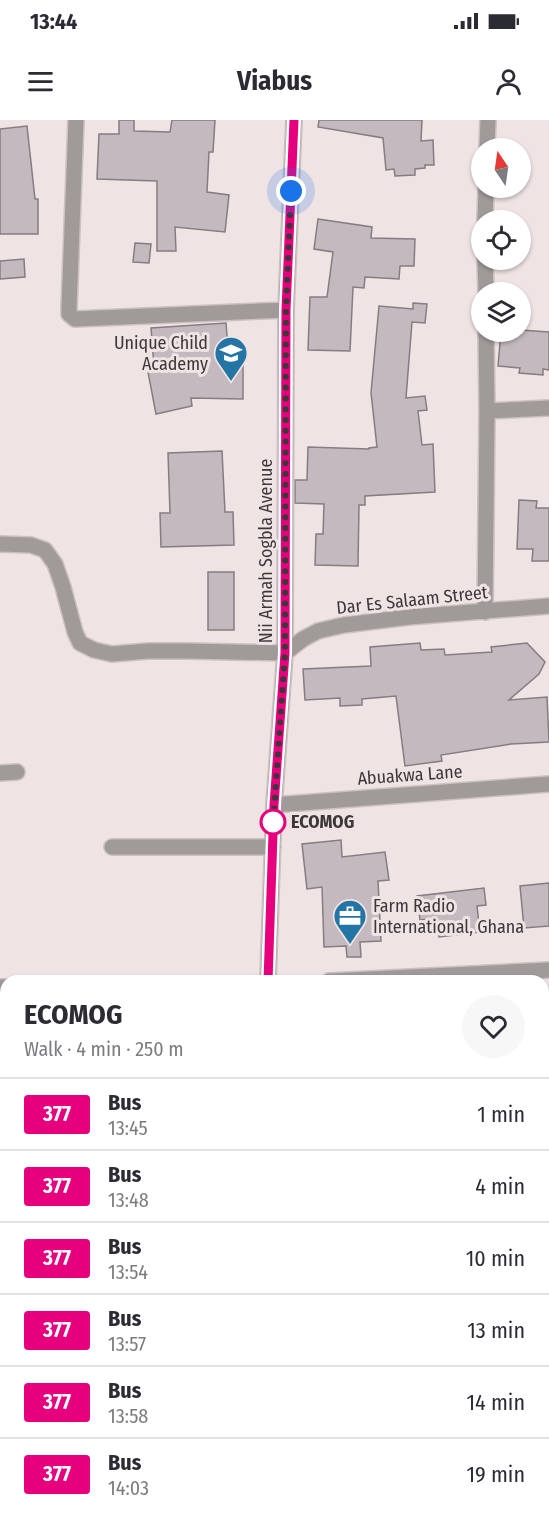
<!DOCTYPE html>
<meta charset="utf-8">
<style>
:root{--surface:#fff;--page:#f7f7f7;--text:#2b2b33;--muted:#7c7c81;--line:#e1e1e2}
body{margin:0;font-family:"Fira Sans Condensed",sans-serif;background:var(--page);color:var(--text);height:100vh;display:flex;flex-direction:column;font-size:22px;white-space:nowrap}
*{box-sizing:border-box;margin:0}
p{font-size:20px;color:var(--muted)}
.icon{flex:none;width:33px;height:33px;fill:none;stroke:currentColor;stroke-width:2;stroke-linecap:round;stroke-linejoin:round}
.map{position:relative;flex:1;overflow:hidden}
.details{position:absolute;left:0px;top:855px;width:549px;height:548px;display:flex;flex-direction:column;background:var(--surface);border-radius:18px 18px 0 0;box-shadow:0 2px 4px #0004}
.details>*{flex:none}
.badge{padding:0 12px;border-radius:4px;font-size:21px;line-height:39px}
.needle{width:39px;rotate:347deg}
.fabs{position:absolute;left:471px;top:18px;display:grid;gap:12px}
.fabs a{display:grid;place-items:center;width:60px;height:60px;border-radius:50%;background:var(--surface);box-shadow:0 2px 4px #0004;font-size:30px}
.you{position:absolute;width:30px;height:30px;margin:-15px;border:4px solid #fff;border-radius:50%;background:#1a73e8;box-shadow:0 0 0 9px #1a73e833}
.map>.badge{position:absolute;translate:-50% -50%;box-shadow:0 0 0 3px #fff}
.round{display:grid;place-items:center;flex:none;width:63px;height:63px;border-radius:32px;background:var(--page)}
.headline{display:flex;align-items:center;justify-content:space-between;height:102px;padding:0 24px}
h1{font-size:28px;font-weight:700;line-height:45px}
ul{padding:0;list-style:none}
li{display:flex;align-items:center;gap:18px;height:72px;padding:0 24px;border-top:2px solid var(--line)}
li div{flex:1}
li b{display:block;font-size:22px}
li em{font-style:normal}
li .badge{min-width:66px;font-weight:700;text-align:center}
.status{display:flex;justify-content:space-between;align-items:center;height:42px;padding:0 30px;background:var(--surface);direction:ltr}
.status svg{height:16px;fill:currentColor}
header{display:flex;justify-content:space-between;align-items:center;height:78px;padding:0 24px;background:var(--surface);font-size:27px;font-weight:700}
.map>svg:first-child{display:block}
.building{fill:#c4b9be;stroke:#867c81;stroke-width:1.5}
.lines{fill:none;stroke-linecap:round;stroke-linejoin:round}
.minor-casing{stroke:#ccc1c1;stroke-width:18}
.minor{stroke:#a09b99;stroke-width:15}
.line-casing{stroke:#fff;stroke-width:14}
.line{stroke:#e6007e;stroke-width:9}
.walk{stroke:#3d3838;stroke-width:6;stroke-dasharray:0 10.8}
.stop-dot{fill:#fff;stroke:#e6007e;stroke-width:3}
.labels{text-anchor:middle;stroke-width:6;stroke-linejoin:round;paint-order:stroke}
.poi-label{font-size:18px;fill:#3d3838;stroke:#f0e3e3;text-anchor:end}
.street-label{font-size:18px;fill:#3d3838;stroke:#f0e3e3}
.stop-label{font-size:18px;font-weight:bold;fill:#3d3838;stroke:#f0e3e3;text-anchor:start}
</style>
<div class="status"><b>13:44</b><svg viewBox="0 0 49 12"><path d="M0 12V9h3v3zM5 12V6h3v6zM10 12V3h3v9zM15 12V0h3v12zM26 1h20v11H26zM47 4h2v5h-2z"/></svg></div>
<header><svg class="icon" aria-label="menu" viewBox="0 0 24 24"><path d="M4 6h16M4 12h16M4 18h16"/></svg>Viabus<svg class="icon" aria-label="person" viewBox="0 0 24 24"><circle cx="12" cy="8" r="4"/><path d="M4 21q1-7 8-7t8 7"/></svg></header>
<div class="map">
<svg width="549" height="1402" viewBox="0 0 549 1402">
<rect width="100%" height="100%" fill="#f0e3e3"/>
<!-- building -->
<path class="building" d="M119 0H134V11L170 12 172 0H215L213 32H209L207 72 229 75 225 112 175 107 176 131H157V61L97 59 99 14H119Z
M319 0H422L421 21 433 20 434 45H425V48L415 49V55L395 56 394 49 386 50 383 18 318 7Z
M27 6 35 79H38V114H0V9Z
M318 99 372 107 371 118 415 119 414 146H400L399 159 365 157 364 168 353 167 350 231 308 230 310 177H327L333 132 314 129Z
M135 123 151 124 149 143 133 142Z
M24 139 25 157 0 159V141Z
M413 183 427 184 425 203 412 202 406 278 425 276 427 290 418 291 422 325 433 324 435 372 365 376V385H359L358 446 315 445 316 414H323L324 384 295 383V360H307L308 327 369 329V328L377 327 371 273 379 186 413 189Z
M226 203 229 242H243V279L191 278 192 286 156 294 147 247 154 246 151 208Z
M520 210 549 212V250L543 249V255L519 253 520 248 498 246 501 212H520Z
M222 331 225 392H233L234 425 161 427 160 393H170L168 333Z
M519 380 537 381 536 388H549V441H532L533 429H517Z
M208 452H234V510H208Z
M420 523 421 530 444 529 445 535 492 532 491 527 527 523 545 542 539 554 509 580 547 577 549 622 511 624 441 635 442 641 405 646 396 576 362 579V585L340 586V578L305 580 303 549 371 546 370 527Z
M341 720 342 737 385 732 389 760 378 761 381 821 360 822 361 837H347L346 826 324 827 322 767 307 769 302 724Z
M549 763V806L524 808 520 766Z
M484 768 486 785 477 786 480 812 439 817 437 798 420 800 417 776Z"/>
<g class="lines">
<defs>
<path id="minor" d="M76 0 69 188V194L75 199 286 190
M487 28 488 0
M485 100 486 68
M485 140 486 172
M487 291 549 288
M0 424 31 425 45 430 55 444 63 467 75 512 80 523 94 530 112 534 148 531H188L285 533 303 519 318 511 344 505 409 497 549 486
M485 492 487 291 486 212
M0 653 17 652
M274 685 549 664
M112 727H273
M268 861 274 685 285 533 286 190 294 0
M329 861 549 850
M0 867H6
M543 1045H549
M0 1052H6
M543 1266 549 1265
M37 1402V1396
M229 1402V1396
M470 1402 471 1396"/>
</defs>
<!-- minor casing -->
<use href="#minor" class="minor-casing"/>
<!-- minor -->
<use href="#minor" class="minor"/>
</g>
<g class="lines">
<defs>
<path id="line" d="M268 861 274 685 285 533 286 190 294 0"/>
</defs>
<!-- line casing -->
<use href="#line" class="line-casing"/>
<!-- line -->
<use href="#line" class="line"/>
<!-- walk -->
<path class="walk" d="M273 702V706L285 533 286 190 291 71"/>
</g>
<!-- icons -->
<defs>
<symbol id="school-pin" viewBox="-11 -11 22 30"><path d="M0 17L-7.5 6A9.5 9.5 0 1 1 7.5 6Z" fill="#2375a6" stroke="#f0e3e3"/><path d="M0-5L7-2L0 1L-7-2ZM-4 1L0 2.5L4 1V4Q0 6-4 4Z" fill="#fff"/></symbol>
<symbol id="office-pin" viewBox="-11 -11 22 30"><path d="M0 17L-7.5 6A9.5 9.5 0 1 1 7.5 6Z" fill="#2375a6" stroke="#f0e3e3"/><path d="M-6-3h4V-5.5h4V-3h4V5H-6ZM-1-4.5V-3h2v-1.5ZM-6 0V1H6V0Z" fill="#fff"/></symbol>
</defs>
<g fill-rule="evenodd">
<use href="#school-pin" x="212" y="214" width="38" height="52"/>
<use href="#office-pin" x="331" y="777" width="38" height="52"/>
</g>
<!-- markers -->
<circle class="stop-dot" cx="273" cy="702" r="12"/>
<g class="labels">
<!-- poi labels -->
<g class="poi-label">
<text x="208" y="229">Unique Child<tspan x="208" dy="21">Academy</tspan></text>
<text x="373" y="792" text-anchor="start">Farm Radio<tspan x="373" dy="21">International, Ghana</tspan></text>
</g>
<!-- street labels -->
<g class="street-label">
<text transform="translate(266 431) rotate(-90)" y="6">Nii Armah Sogbla Avenue</text>
<text transform="translate(412 480) rotate(-6)" y="6">Dar Es Salaam Street</text>
<text transform="translate(410 655) rotate(-4)" y="6">Abuakwa Lane</text>
</g>
<!-- stop labels -->
<g class="stop-label">
<text x="291" y="708">ECOMOG</text>
</g>
</g>
</svg>
<div class="fabs">
<a><svg class="needle" viewBox="-14 -14 28 28"><path d="M0-13l5 13h-10z" fill="#e53935"/><path d="M0 13l5-13h-10z" fill="#7c7c81"/></svg></a>
<a><svg class="icon" aria-label="locate" viewBox="0 0 24 24"><circle cx="12" cy="12" r="6"/><path d="M12 2v4M12 18v4M2 12h4M18 12h4"/></svg></a>
<a><svg class="icon" aria-label="layers" viewBox="0 0 24 24"><path d="M12 4l9 5-9 5-9-5zM3 14l9 5 9-5"/></svg></a>
</div>
<div class="you" style="left:291px;top:71px"></div>
<section class="details">
<div class="headline"><div><h1>ECOMOG</h1><p>Walk · 4 min · 250 m</p></div><a class="round"><svg class="icon" aria-label="heart" viewBox="0 0 24 24"><path d="M12 20l-8-8c-3-5 5-10 8-4 3-6 11-1 8 4z"/></svg></a></div>
<ul>
<li><span class="badge" style="background:#e6007e;color:#fff">377</span><div><b>Bus</b><p>13:45</p></div><em>1 min</em></li>
<li><span class="badge" style="background:#e6007e;color:#fff">377</span><div><b>Bus</b><p>13:48</p></div><em>4 min</em></li>
<li><span class="badge" style="background:#e6007e;color:#fff">377</span><div><b>Bus</b><p>13:54</p></div><em>10 min</em></li>
<li><span class="badge" style="background:#e6007e;color:#fff">377</span><div><b>Bus</b><p>13:57</p></div><em>13 min</em></li>
<li><span class="badge" style="background:#e6007e;color:#fff">377</span><div><b>Bus</b><p>13:58</p></div><em>14 min</em></li>
<li><span class="badge" style="background:#e6007e;color:#fff">377</span><div><b>Bus</b><p>14:03</p></div><em>19 min</em></li>
</ul>
</section>
</div>
